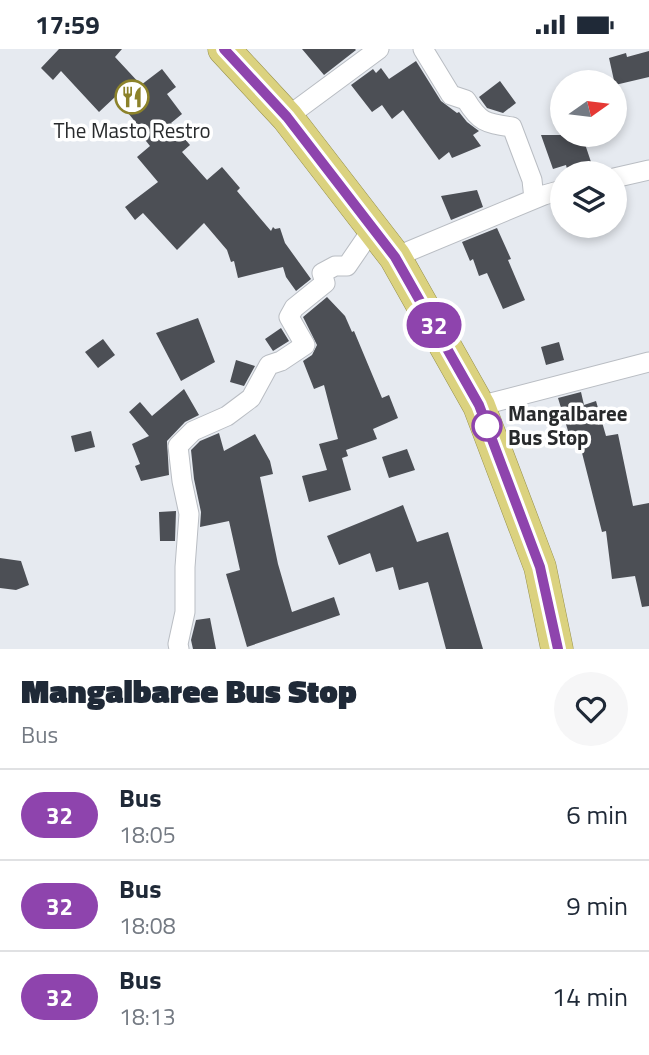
<!DOCTYPE html>
<style>
:root{--surface:#fff;--page:#f6f6f7;--text:#1f2937;--muted:#747a83;--line:#e0e1e3}
body{margin:0;font-family:"Titillium Web",sans-serif;background:var(--page);color:var(--text);height:100vh;display:flex;flex-direction:column;font-size:26px;white-space:nowrap}
*{box-sizing:border-box;margin:0}
p{font-size:23px;color:var(--muted)}
.icon{flex:none;width:38px;height:38px;fill:none;stroke:currentColor;stroke-width:2;stroke-linecap:round;stroke-linejoin:round}
.map{position:relative;height:600px;overflow:hidden}
.sheet{display:flex;flex-direction:column;background:var(--surface);flex:1}
.sheet>*{flex:none}
.badge{padding:0 14px;border-radius:23px;font-size:24px;line-height:46px}
.needle{width:46px;rotate:76deg}
.controls{position:absolute;left:550px;top:21px;display:grid;gap:14px}
.controls a{display:grid;place-items:center;width:77px;height:77px;border-radius:50%;background:var(--surface);box-shadow:0 4px 10px #0003;font-size:35px}
.map>.badge{position:absolute;translate:-50% -50%;box-shadow:0 0 0 4px #fff}
.round{display:grid;place-items:center;flex:none;width:74px;height:74px;border-radius:37px;background:var(--page)}
.head{display:flex;align-items:center;justify-content:space-between;height:119px;padding:0 21px}
h1{font-size:33px;font-weight:800;line-height:52px}
ul{padding:0;list-style:none}
li{display:flex;align-items:center;gap:21px;height:91px;padding:0 21px;border-top:2px solid var(--line)}
li div{flex:1}
li b{display:block;font-size:26px}
li em{font-style:normal}
li .badge{min-width:77px;font-weight:700;text-align:center}
.status{display:flex;justify-content:space-between;align-items:center;height:49px;padding:0 35px;background:var(--surface);direction:ltr}
.status svg{height:19px;fill:currentColor}
.map>svg:first-child{display:block}
.building{fill:#4c4f55}
.lines{fill:none;stroke-linecap:round;stroke-linejoin:round}
.minor-casing{stroke:#b9bdc3;stroke-width:21}
.trunk-casing{stroke:#96904d;stroke-width:33}
.minor{stroke:#fff;stroke-width:19}
.trunk{stroke:#dbd27f;stroke-width:32}
.line-casing{stroke:#fff;stroke-width:16}
.line{stroke:#8e44ad;stroke-width:10}
.stop-dot{fill:#fff;stroke:#8e44ad;stroke-width:3.5}
.labels{text-anchor:middle;stroke-width:7;stroke-linejoin:round;paint-order:stroke}
.poi-label{font-size:21px;fill:#282a2c;stroke:#fff}
.stop-label{font-size:21px;font-weight:bold;fill:#282a2c;stroke:#fff;text-anchor:start}
</style>
<div class="status"><b>17:59</b><svg viewBox="0 0 49 12"><path d="M0 12V9h3v3zM5 12V6h3v6zM10 12V3h3v9zM15 12V0h3v12zM26 1h20v11H26zM47 4h2v5h-2z"/></svg></div>
<div class="map">
<svg width="649" height="600" viewBox="0 0 649 600">
<rect width="100%" height="100%" fill="#e6eaf0"/>
<!-- building -->
<path class="building" d="M59 0H122L115 8 141 36 162 20 176 38 167 45 182 65 171 74 190 96 182 103 207 131 222 118 240 139 237 142 271 182 273 178 275 180 280 179 285 194 311 230 296 242 286 228 283 218 238 229 234 212 231 213 227 201 204 174 177 201 143 164 135 171 125 158 158 133 137 108 150 97 134 77 137 75 115 48 99 63 61 22 53 31 41 19Z
M302 0H355L356 1 324 26Z
M649 2V28L615 36 609 9 626 4 627 8Z
M416 12 441 52 457 64 459 63 467 73 479 82 473 86 481 97 452 109 449 103 439 111 403 61 392 70 382 56 372 63 351 36 373 20 376 24 381 19 389 30Z
M500 32 516 54 503 64 487 59 479 48Z
M541 86H582L592 116 568 124 566 116 553 120Z
M477 141 483 158 451 171 441 147Z
M497 179 511 210 508 211 525 251 503 260 487 224 479 227 473 210 470 212 462 193Z
M327 248 345 267 352 283 354 282 382 349 389 346 398 369 373 380 377 390 346 401 348 407 342 409 351 441 309 453 302 427 327 421 319 395 338 390 324 336 314 340 303 312 312 306 317 296 303 268Z
M198 269 215 313 181 332 156 284Z
M281 279 289 292 273 302 265 290Z
M103 290 115 306 98 319 85 303Z
M559 293 564 311 546 316 541 298Z
M236 311 255 317 244 337 230 333Z
M184 340 199 366 185 373 167 392 169 426 141 432 135 417 140 415 132 395 149 387 129 363 140 353 152 367Z
M581 343 584 356 596 352 606 387 618 385 633 457 649 454V557L642 558 635 527 612 530 606 482 602 483 579 392 572 395 558 349Z
M91 382 95 398 75 403 71 387Z
M219 384 224 402 255 385 270 412 273 425 260 428 278 515 292 563 334 548 340 566 247 598 226 525 240 521 229 472 200 478 201 463 194 430 191 401 200 392Z
M407 400 415 421 389 429 382 408Z
M403 456 417 493 448 483 483 600H446L428 533 399 541 393 518 376 523 370 504 339 516 327 487Z
M176 462 175 492H160L159 463Z
M0 509 21 512 29 536 16 541 0 539Z
M210 569 216 600H193L191 591 196 571Z"/>
<g class="lines">
<defs>
<path id="minor" d="M423 0 451 46 466 51C480 74 486 74 512 78L532 131 534 150
M287 68 379 0
M614 129 649 121
M395 208 544 146 562 141
M479 357 649 313
M179 600 178 595 185 563V518L189 465 182 432 178 397 193 382 227 367 251 349 269 316 281 312 305 296 289 268 294 259 325 234 322 224 335 217H347L373 179"/>
<path id="trunk" d="M224 0 287 68 395 208 479 357 540 518 557 600"/>
</defs>
<!-- minor casing -->
<use href="#minor" class="minor-casing"/>
<!-- trunk casing -->
<use href="#trunk" class="trunk-casing"/>
<!-- minor -->
<use href="#minor" class="minor"/>
<!-- trunk -->
<use href="#trunk" class="trunk"/>
</g>
<g class="lines">
<defs>
<path id="line" d="M224 0 287 68 395 208 479 356 540 518 558 600"/>
</defs>
<!-- line casing -->
<use href="#line" class="line-casing"/>
<!-- line -->
<use href="#line" class="line"/>
</g>
<!-- icons -->
<defs>
<symbol id="restaurant-ring" viewBox="-11 -11 22 22"><circle r="9.5" fill="#fff" stroke="#8c822a" stroke-width="1.5"/><path d="M-5-6h1v4h1v-4h1v4h1v-4h1v5L-1.5 .5V6h-2V.5L-5-1ZM5-6V6H3V1.5H1.5Q1.5-4 5-6Z" fill="#8c822a"/></symbol>
</defs>
<g fill-rule="evenodd">
<use href="#restaurant-ring" x="113" y="29" width="38" height="38"/>
</g>
<!-- markers -->
<circle class="stop-dot" cx="487" cy="377" r="14"/>
<g class="labels">
<!-- poi labels -->
<g class="poi-label">
<text x="132" y="89">The Masto Restro</text>
</g>
<!-- stop labels -->
<g class="stop-label">
<text x="508" y="372">Mangalbaree<tspan x="508" dy="24">Bus Stop</tspan></text>
</g>
</g>
</svg>
<div class="controls">
<a><svg class="needle" viewBox="-14 -14 28 28"><path d="M0-13l5 13h-10z" fill="#e53935"/><path d="M0 13l5-13h-10z" fill="#747a83"/></svg></a>
<a><svg class="icon" aria-label="layers" viewBox="0 0 24 24"><path d="M12 4l9 5-9 5-9-5zM3 14l9 5 9-5"/></svg></a>
</div>
<b class="badge" style="left:434px;top:276px;background:#8e44ad;color:#fff">32</b>
</div>
<section class="sheet">
<div class="head"><div><h1>Mangalbaree Bus Stop</h1><p>Bus</p></div><a class="round"><svg class="icon" aria-label="heart" viewBox="0 0 24 24"><path d="M12 20l-8-8c-3-5 5-10 8-4 3-6 11-1 8 4z"/></svg></a></div>
<ul>
<li><span class="badge" style="background:#8e44ad;color:#fff">32</span><div><b>Bus</b><p>18:05</p></div><em>6 min</em></li>
<li><span class="badge" style="background:#8e44ad;color:#fff">32</span><div><b>Bus</b><p>18:08</p></div><em>9 min</em></li>
<li><span class="badge" style="background:#8e44ad;color:#fff">32</span><div><b>Bus</b><p>18:13</p></div><em>14 min</em></li>
</ul>
</section>
